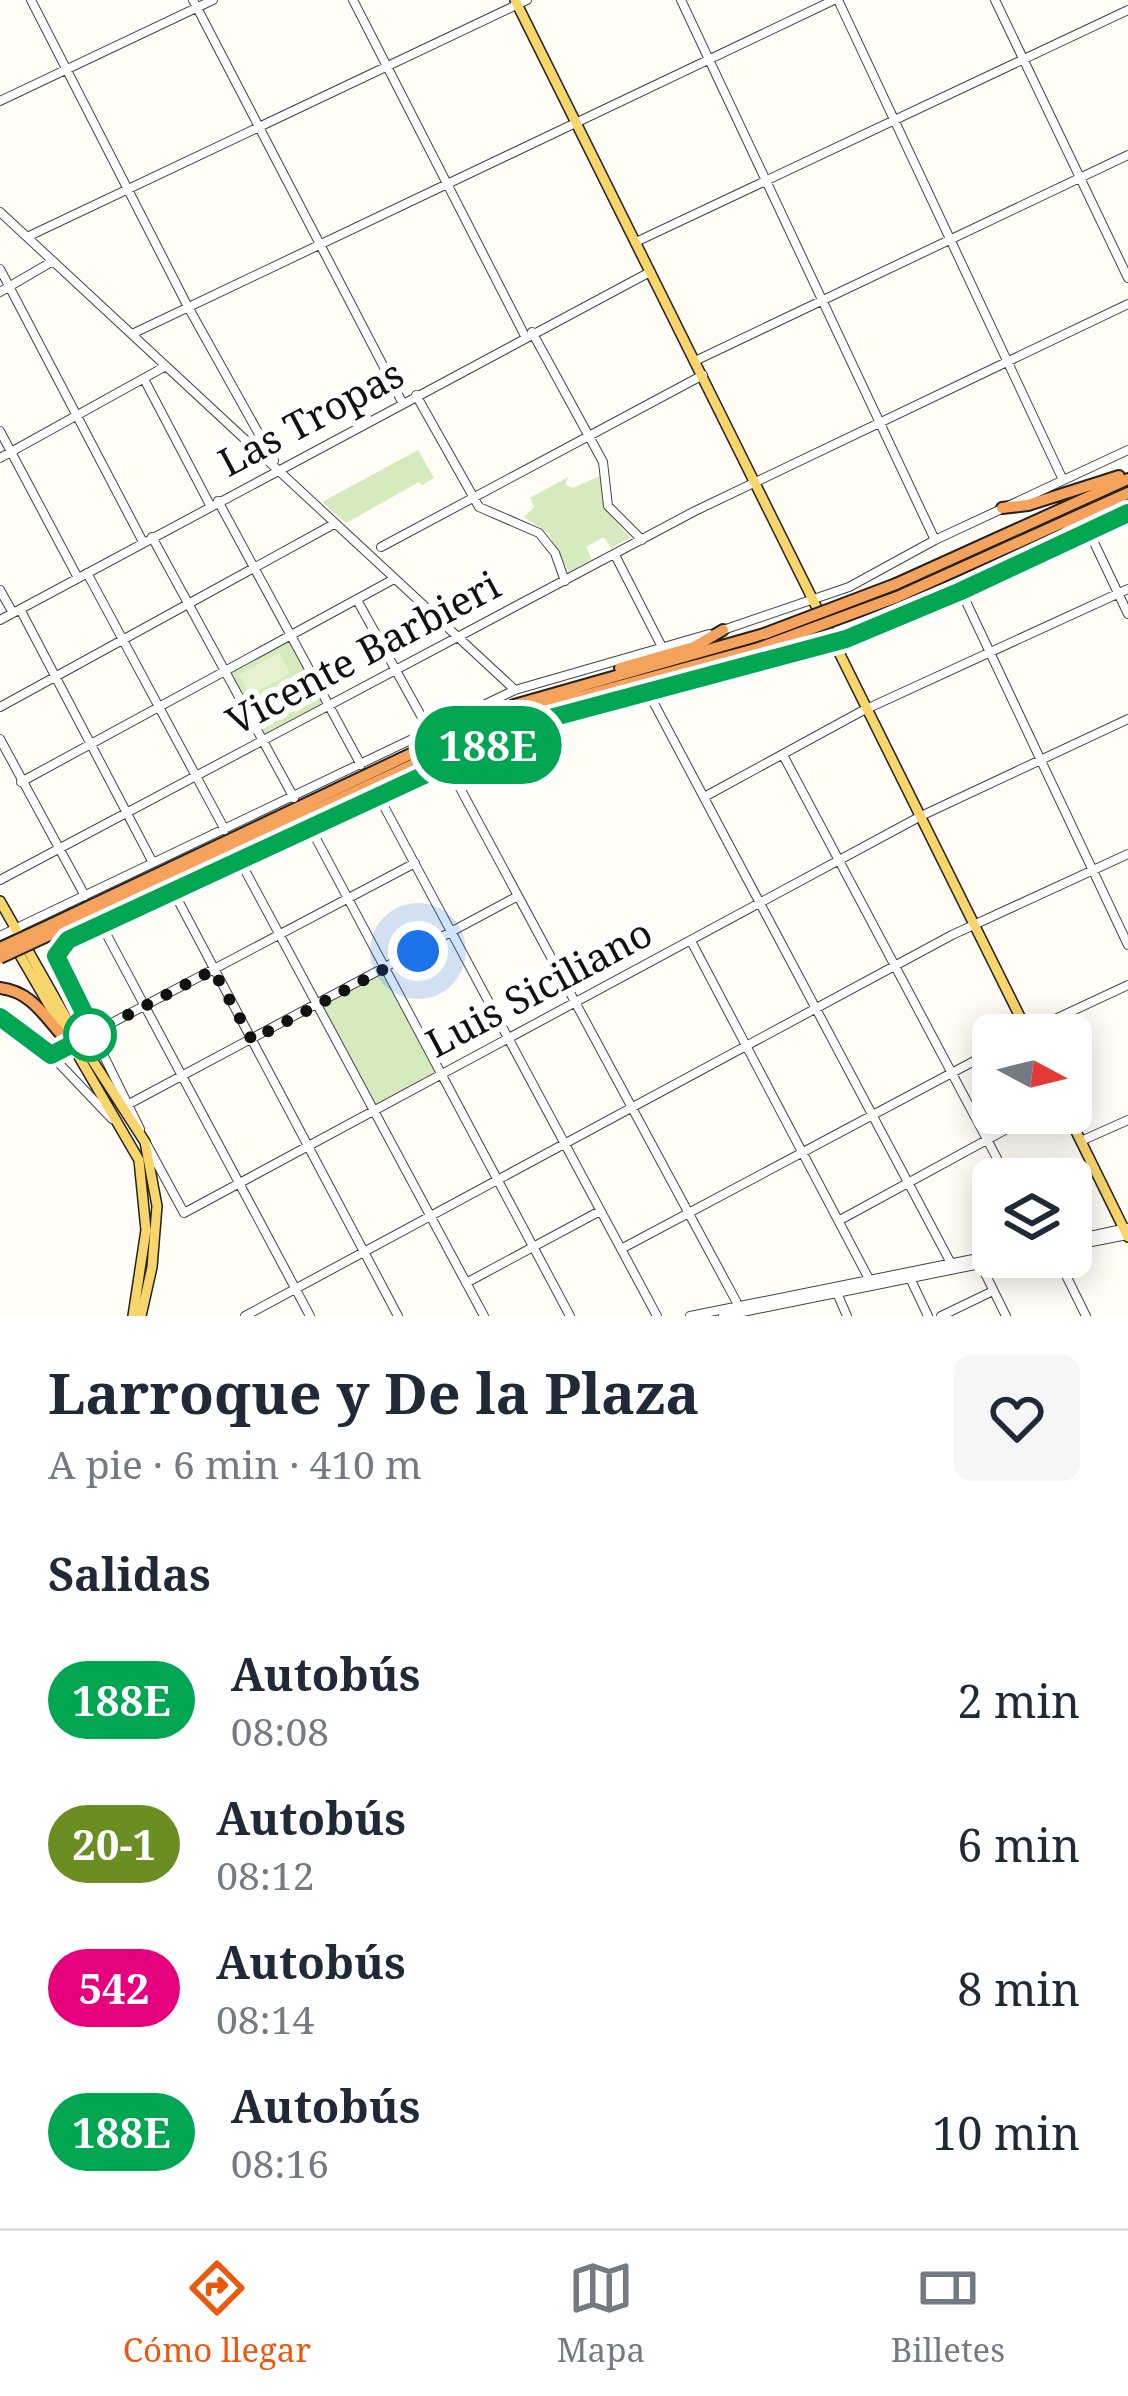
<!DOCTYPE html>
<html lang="es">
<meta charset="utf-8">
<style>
:root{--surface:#fff;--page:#f6f6f7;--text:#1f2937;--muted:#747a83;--line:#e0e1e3;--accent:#ea580c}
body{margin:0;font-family:"Noto Serif",serif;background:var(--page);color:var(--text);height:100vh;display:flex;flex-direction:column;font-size:45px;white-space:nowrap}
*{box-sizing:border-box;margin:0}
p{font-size:39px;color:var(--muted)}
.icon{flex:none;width:66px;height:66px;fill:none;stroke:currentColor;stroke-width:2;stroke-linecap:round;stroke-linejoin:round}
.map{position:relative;height:1316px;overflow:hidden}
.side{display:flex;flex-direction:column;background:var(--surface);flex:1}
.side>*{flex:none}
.badge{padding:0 24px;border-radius:39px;font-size:42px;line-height:78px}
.needle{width:78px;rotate:97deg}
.buttons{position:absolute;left:972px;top:1014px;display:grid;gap:24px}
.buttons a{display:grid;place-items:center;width:120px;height:120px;border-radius:18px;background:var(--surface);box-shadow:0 6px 30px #0003;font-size:60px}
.you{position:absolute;width:60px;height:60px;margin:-30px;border:9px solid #fff;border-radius:50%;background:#1a73e8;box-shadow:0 0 0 18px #1a73e833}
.map>.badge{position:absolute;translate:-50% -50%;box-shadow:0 0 0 6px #fff}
h2{padding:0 48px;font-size:45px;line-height:108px}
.round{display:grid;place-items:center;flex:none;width:126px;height:126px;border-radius:18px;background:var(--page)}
.head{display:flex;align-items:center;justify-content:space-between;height:204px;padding:0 48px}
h1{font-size:57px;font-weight:700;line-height:90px}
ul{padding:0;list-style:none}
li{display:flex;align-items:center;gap:36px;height:144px;padding:0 48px}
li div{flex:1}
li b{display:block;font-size:45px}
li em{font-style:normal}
li .badge{min-width:132px;font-weight:700;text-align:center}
.dock{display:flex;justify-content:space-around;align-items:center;height:168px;border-top:3px solid var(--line);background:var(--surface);font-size:33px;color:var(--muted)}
.dock a{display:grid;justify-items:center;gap:6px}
.dock .active{color:var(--accent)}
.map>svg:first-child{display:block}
.green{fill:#d5ebbd}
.pitch{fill:#e6f2cf}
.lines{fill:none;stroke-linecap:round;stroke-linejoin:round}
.minor-casing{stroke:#444;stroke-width:10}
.major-casing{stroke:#222;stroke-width:12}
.highway-casing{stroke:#222;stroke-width:14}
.minor{stroke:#fff;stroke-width:8}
.major{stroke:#f9d66b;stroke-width:9}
.highway{stroke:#f5a25d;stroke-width:10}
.highway-bridge-casing{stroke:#222;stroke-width:14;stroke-linecap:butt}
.highway-bridge{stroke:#f5a25d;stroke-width:10}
.line-casing{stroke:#fff;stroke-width:27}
.line{stroke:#00a651;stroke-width:18}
.walk{stroke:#111;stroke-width:12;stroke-dasharray:0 21.6}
.stop-dot{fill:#fff;stroke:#00a651;stroke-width:6}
.labels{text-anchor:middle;stroke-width:12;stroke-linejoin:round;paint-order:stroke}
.street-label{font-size:39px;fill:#111;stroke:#fff}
</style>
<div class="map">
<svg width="1128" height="1316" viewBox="0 0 1128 1316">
<rect width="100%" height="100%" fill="#fffdf5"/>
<!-- green -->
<path class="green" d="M418 450 434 478 422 485 419 482 346 523 322 502Z
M602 475 606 510 630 538 611 548 604 537 586 547 592 559 569 572 548 533 524 517 534 507 530 498 568 477 566 485 573 488Z
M292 636 330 703 262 739 227 673Z
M384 970 442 1073 373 1110 318 1006Z"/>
<!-- pitch -->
<path class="pitch" d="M279 653 290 673 250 696 239 675Z"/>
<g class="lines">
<defs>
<path id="minor" d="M31 0 187 305 274 461
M193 0 402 402
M353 0 525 336
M681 0 935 540
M838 0 1063 480
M995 0 1128 278
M0 101 213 0
M0 212 515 690
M27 237 527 0
M638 241 1128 10
M0 269 143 542
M0 292 53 261
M532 332 603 462 608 506 642 540
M132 334 834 0
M695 361 1128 155
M144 379 210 505
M416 395 479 507 539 533 555 553 565 581
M0 431 78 578
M0 458 166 366
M218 501 361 765
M1089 532 1128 614
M152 537 294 798
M381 547 703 375
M615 555 662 647
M1031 558 1128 513
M87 573 225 830
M0 590 13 613
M961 591 1128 945
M357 600 430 732
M20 609 153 863
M0 620 650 272
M723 630 849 587 935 540 1128 450
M659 689 846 639 1001 571
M648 692 954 1269
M0 707 334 524
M0 739 85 896
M783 755 1008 1179
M447 764 736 1301 739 1313
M21 782 394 579
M706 796 862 711 1128 589
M379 797 657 1316
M311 829 570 1316
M288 840 543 720 615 700
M239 859 484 1316
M0 880 695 511 1128 304
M172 889 398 1316
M101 924 310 1316
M0 936 515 690 709 634
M691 941 869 1279
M0 1017 51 1055 112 1119
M1021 1035 1128 985
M51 1055 415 863
M129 1104 518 896
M140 1129 58 963 56 952 68 939 263 850
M1081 1141 1128 1120
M146 1143 184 1213 921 816 1128 719
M840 1220 1036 1113
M1071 1240 1127 1228
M1071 1246 1128 1235
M621 1249 993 1051
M1057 1257 1086 1316
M980 1263 1006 1316
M910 1278 928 1316
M466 1283 600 1211
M837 1293 847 1316
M245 1316 952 935 1128 854
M690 1316 993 1255
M723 1316 1015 1257
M941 1316 993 1291"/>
<path id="major" d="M515 0 1029 1035
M0 901 73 1030 145 1142 157 1206 152 1267 141 1316
M14 945 139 1160 146 1230 133 1316
M1067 1113 1128 1237"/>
<path id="highway" d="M1002 508 1028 505 1119 476
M998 573 1103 510
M896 584 1128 479
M897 597 1128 493
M620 668 694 647 723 630
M595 699 664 688
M259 851 339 805
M52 924 514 705 764 634
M56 932 527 711 759 648
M0 988C35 992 47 1022 71 1045"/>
</defs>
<!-- minor casing -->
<use href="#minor" class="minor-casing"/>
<!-- major casing -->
<use href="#major" class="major-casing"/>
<!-- highway casing -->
<use href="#highway" class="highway-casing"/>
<!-- minor -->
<use href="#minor" class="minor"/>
<!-- major -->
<use href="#major" class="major"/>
<!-- highway -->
<use href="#highway" class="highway"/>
<defs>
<path id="highway-bridge" d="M764 634 896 584
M759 648 897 597
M0 948 52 924
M0 958 56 932"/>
</defs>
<!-- highway-bridge casing -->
<use href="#highway-bridge" class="highway-bridge-casing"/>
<!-- highway-bridge -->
<use href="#highway-bridge" class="highway-bridge"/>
</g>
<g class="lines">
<defs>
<path id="line" d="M0 1017 51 1055 94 1033 56 956 68 940 543 720 846 639 961 591 1128 513"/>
</defs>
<!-- line casing -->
<use href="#line" class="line-casing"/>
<!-- line -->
<use href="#line" class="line"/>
<!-- walk -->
<path class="walk" d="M90 1035 213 970 252 1040 418 951"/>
</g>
<!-- markers -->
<circle class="stop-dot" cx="90" cy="1035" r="24"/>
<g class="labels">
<!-- street labels -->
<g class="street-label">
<text transform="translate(311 418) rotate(-28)" y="14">Las Tropas</text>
<text transform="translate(363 653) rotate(-28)" y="14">Vicente Barbieri</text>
<text transform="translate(539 988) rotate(-28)" y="14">Luis Siciliano</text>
</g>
</g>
</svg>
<div class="buttons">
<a><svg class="needle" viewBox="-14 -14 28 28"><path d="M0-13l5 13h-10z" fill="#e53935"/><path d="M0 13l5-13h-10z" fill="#747a83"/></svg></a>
<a><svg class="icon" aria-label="layers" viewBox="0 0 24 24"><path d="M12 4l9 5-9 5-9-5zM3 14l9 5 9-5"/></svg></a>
</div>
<div class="you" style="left:418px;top:951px"></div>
<b class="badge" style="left:488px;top:745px;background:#00a651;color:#fff">188E</b>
</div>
<section class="side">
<div class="head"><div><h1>Larroque y De la Plaza</h1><p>A pie · 6 min · 410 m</p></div><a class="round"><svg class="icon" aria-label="heart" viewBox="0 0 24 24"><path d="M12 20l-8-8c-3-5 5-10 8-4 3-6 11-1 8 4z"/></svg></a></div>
<h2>Salidas</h2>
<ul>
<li><span class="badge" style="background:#00a651;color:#fff">188E</span><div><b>Autobús</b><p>08:08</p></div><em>2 min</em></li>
<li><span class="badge" style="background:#6b8e23;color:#fff">20-1</span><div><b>Autobús</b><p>08:12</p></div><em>6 min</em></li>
<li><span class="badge" style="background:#e6007e;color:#fff">542</span><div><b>Autobús</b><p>08:14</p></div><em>8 min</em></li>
<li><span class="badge" style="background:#00a651;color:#fff">188E</span><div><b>Autobús</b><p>08:16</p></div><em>10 min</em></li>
</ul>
</section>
<nav class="dock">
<a class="active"><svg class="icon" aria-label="directions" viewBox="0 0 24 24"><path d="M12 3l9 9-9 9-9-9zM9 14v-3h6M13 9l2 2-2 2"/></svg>Cómo llegar</a>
<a><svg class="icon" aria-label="map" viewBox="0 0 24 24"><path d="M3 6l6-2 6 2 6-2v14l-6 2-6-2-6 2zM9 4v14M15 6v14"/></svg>Mapa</a>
<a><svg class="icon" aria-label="tickets" viewBox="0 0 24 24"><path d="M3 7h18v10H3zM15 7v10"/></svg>Billetes</a>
</nav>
